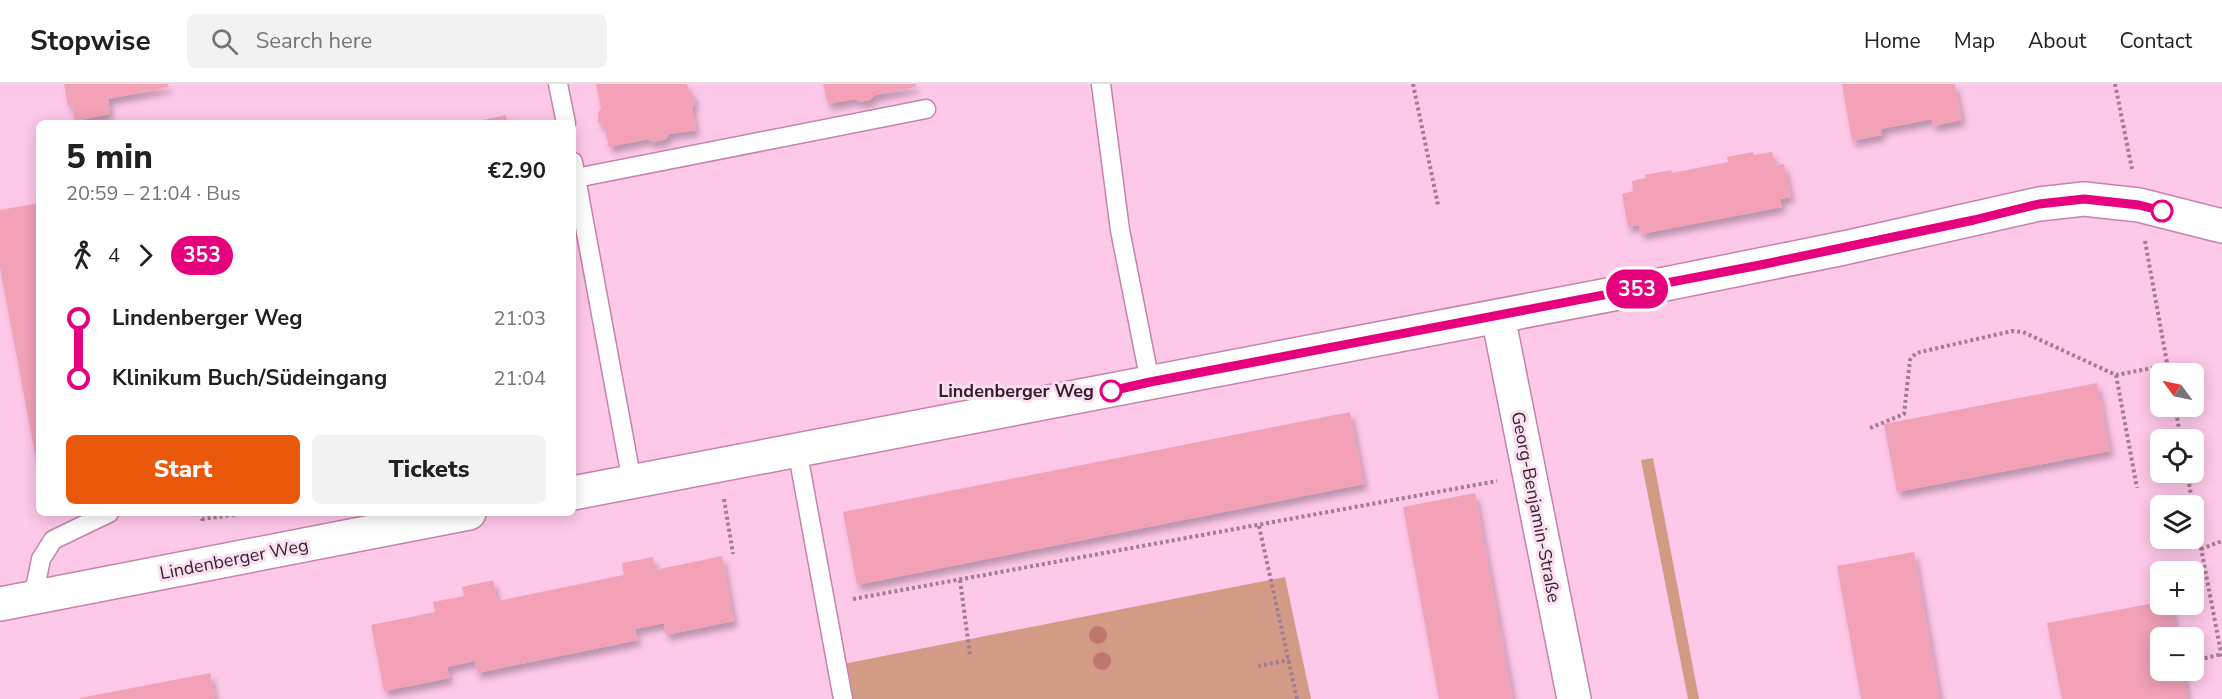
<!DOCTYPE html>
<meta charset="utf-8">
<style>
:root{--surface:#fff;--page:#f2f2f2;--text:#202124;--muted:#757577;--line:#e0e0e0;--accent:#ea580c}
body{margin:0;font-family:"Nunito Sans",sans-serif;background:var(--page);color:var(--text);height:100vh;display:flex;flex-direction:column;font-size:22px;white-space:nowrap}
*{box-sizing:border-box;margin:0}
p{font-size:20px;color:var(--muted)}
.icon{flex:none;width:33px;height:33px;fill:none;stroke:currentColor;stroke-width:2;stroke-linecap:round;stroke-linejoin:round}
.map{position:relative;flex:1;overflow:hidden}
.sheet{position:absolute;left:36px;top:36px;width:540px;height:396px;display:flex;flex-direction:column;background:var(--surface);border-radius:9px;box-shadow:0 3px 15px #0003}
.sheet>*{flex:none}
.badge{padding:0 12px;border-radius:20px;font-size:21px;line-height:39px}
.needle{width:39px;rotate:303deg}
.tools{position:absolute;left:2150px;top:279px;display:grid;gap:12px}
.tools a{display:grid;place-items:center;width:54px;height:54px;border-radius:9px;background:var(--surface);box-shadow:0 3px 15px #0003;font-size:30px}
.map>.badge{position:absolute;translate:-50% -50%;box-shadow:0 0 0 3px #fff}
.legs{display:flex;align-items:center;gap:9px;height:66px;padding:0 30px;font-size:20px}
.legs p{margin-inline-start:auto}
.summary{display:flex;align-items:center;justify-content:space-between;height:102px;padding:0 30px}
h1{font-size:33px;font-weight:800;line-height:45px}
.cta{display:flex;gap:12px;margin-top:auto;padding:12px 30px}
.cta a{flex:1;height:69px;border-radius:9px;background:var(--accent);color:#fff;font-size:24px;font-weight:800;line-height:69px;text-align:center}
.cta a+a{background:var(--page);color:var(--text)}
ul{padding:0 30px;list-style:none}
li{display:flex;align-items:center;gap:21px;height:60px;font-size:22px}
li i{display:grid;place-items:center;width:9px;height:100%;margin:0 8px;background:currentColor}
li i::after{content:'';width:15px;height:15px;margin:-8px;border:4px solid;border-radius:50%;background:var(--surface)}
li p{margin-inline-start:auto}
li:first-child i{background:linear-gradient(#0000 50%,currentColor 0)}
li:last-child i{background:linear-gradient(currentColor 50%,#0000 0)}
header{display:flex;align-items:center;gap:36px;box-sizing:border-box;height:84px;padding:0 30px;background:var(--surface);border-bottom:2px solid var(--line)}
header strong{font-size:28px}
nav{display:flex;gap:33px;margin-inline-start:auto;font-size:21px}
.search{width:420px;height:54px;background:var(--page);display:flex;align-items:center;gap:15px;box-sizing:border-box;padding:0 21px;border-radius:9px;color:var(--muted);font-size:22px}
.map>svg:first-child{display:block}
.green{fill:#d39b86}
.building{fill:#f2a1b7;filter:url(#shadow)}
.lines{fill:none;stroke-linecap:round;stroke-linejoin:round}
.lane-casing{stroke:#c384ac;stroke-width:21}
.street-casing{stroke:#c384ac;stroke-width:36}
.path{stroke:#a37b94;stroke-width:4;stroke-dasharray:3 3;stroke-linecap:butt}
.lane{stroke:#fff;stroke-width:18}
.street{stroke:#fff;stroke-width:33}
.tree{fill:#bf776e}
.line-1-casing{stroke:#fff;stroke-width:14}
.line-1{stroke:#e6007e;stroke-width:9}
.stop-1-dot{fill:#fff;stroke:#e6007e;stroke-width:3}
.labels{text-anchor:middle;stroke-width:6;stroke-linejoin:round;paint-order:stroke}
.stop-label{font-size:18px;font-weight:bold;fill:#361e2e;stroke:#fadfef;text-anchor:end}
.street-label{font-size:18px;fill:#361e2e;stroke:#fadfef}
</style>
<header>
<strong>Stopwise</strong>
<div class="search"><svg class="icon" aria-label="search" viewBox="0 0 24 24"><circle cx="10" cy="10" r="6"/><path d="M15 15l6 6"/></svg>Search here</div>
<nav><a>Home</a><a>Map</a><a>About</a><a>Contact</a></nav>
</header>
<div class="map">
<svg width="2222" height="615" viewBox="0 0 2222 615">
<defs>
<filter id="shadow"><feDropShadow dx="3.5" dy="6" stdDeviation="3" flood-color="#0004"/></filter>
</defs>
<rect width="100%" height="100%" fill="#fec8e9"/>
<!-- green -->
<path class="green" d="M1653 374 1699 615H1688L1641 376Z
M1285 493 1311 615H834L828 583Z"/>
<!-- building -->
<path class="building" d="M64 0H168L169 3 108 15 110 30 75 37 72 21 68 22Z
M596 0H687L689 7 693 10 695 19 692 24 696 46 669 50 666 55 653 58 648 55 609 63 604 42 598 38V29L601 24Z
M823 0H916V3L875 11 870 16 859 18 856 15 828 20Z
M1842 0H1955L1962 36 1933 42 1932 35 1881 45 1882 51 1852 57Z
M506 31 507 39H473V38Z
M1753 68 1754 71 1772 68 1775 81 1784 80 1791 113 1780 115 1782 123 1641 150 1639 141 1628 143 1622 110 1633 107 1632 97 1646 94 1645 91 1671 86 1672 89 1728 78 1727 73Z
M39 119V386H38L0 184V126Z
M2097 299 2110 367 1897 408 1884 340Z
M1350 328 1364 400 857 501 843 428Z
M1475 409 1513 615H1439L1403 423Z
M1914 468 1940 615H1861L1837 482Z
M722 472 734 537 666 551 664 539 635 545 638 556 477 589 475 577 447 583 450 594 384 607 371 541 435 528 433 518 464 512 462 503 493 496 497 517 624 491 622 479 653 473 655 486Z
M2160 518V520H2171L2177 554H2160V586H2183L2188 615H2062L2047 539Z
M210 589 215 615H80V614Z"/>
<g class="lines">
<defs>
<path id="lane" d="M558 0 566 39
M1101 0 1120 146 1150 298
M573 78 632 398
M576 94 926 25
M797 365 843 615
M33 514 41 475 53 456 109 429"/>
<path id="street" d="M1498 232 1574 615
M573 409 1655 202 1844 164 2039 120 2084 115 2139 121 2222 142
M0 520 469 429"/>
</defs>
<!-- lane casing -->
<use href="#lane" class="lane-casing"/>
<!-- street casing -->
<use href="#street" class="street-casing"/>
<!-- path -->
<path class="path" d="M1413 0 1438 121
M2115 0 2132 85
M2145 157 2169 290
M2116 291 2137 404
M2175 322 2181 356
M1870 344 1904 330 1910 276 1916 269 2012 247 2023 248 2116 291 2168 281
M2187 388 2193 422
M724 415 733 470
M2193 422 2222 574
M200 429 202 435 247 429
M1259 442 1297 615
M2201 465 2222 457
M960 496 970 571
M853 515 1497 397
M2193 577 2222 570
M1258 582 1289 576"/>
<!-- lane -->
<use href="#lane" class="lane"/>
<!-- street -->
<use href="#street" class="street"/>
</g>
<!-- trees -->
<g class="tree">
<circle cx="1098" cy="551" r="9"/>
<circle cx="1102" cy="577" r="9"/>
</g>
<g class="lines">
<defs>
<path id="line-1" d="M1111 307 1150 298 1760 181 1974 136 2039 120 2084 115 2139 121 2162 127"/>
</defs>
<!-- line-1 casing -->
<use href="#line-1" class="line-1-casing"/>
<!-- line-1 -->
<use href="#line-1" class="line-1"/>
</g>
<!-- markers -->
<g class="stop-1-dot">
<circle cx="2162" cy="127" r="10"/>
<circle cx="1111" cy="307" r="10"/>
</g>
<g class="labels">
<!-- stop labels -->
<g class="stop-label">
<text x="1094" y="313">Lindenberger Weg</text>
</g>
<!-- street labels -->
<g class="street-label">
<text transform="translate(1536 423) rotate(79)" y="6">Georg-Benjamin-Straße</text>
<text transform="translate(234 475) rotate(-11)" y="6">Lindenberger Weg</text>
</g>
</g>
</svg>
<div class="tools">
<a><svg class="needle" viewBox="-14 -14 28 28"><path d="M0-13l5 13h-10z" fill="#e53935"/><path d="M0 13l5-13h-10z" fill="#757577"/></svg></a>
<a><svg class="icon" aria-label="locate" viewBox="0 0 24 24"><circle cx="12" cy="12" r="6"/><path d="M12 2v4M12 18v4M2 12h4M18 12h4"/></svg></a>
<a><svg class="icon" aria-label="layers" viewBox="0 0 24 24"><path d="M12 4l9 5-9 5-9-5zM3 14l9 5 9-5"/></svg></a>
<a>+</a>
<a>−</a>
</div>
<b class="badge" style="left:1637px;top:205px;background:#e6007e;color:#fff">353</b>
<section class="sheet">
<div class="summary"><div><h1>5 min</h1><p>20:59 – 21:04 · Bus</p></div><b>€2.90</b></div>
<div class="legs"><svg class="icon" aria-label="walk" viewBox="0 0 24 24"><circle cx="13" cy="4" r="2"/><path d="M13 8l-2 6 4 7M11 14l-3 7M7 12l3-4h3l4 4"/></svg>4<svg class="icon" aria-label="forward" viewBox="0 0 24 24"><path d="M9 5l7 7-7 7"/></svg><b class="badge" style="background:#e6007e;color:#fff">353</b></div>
<ul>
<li><i style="color:#e6007e"></i><b>Lindenberger Weg</b><p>21:03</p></li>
<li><i style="color:#e6007e"></i><b>Klinikum Buch/Südeingang</b><p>21:04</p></li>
</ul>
<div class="cta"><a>Start</a><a>Tickets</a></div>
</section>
</div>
